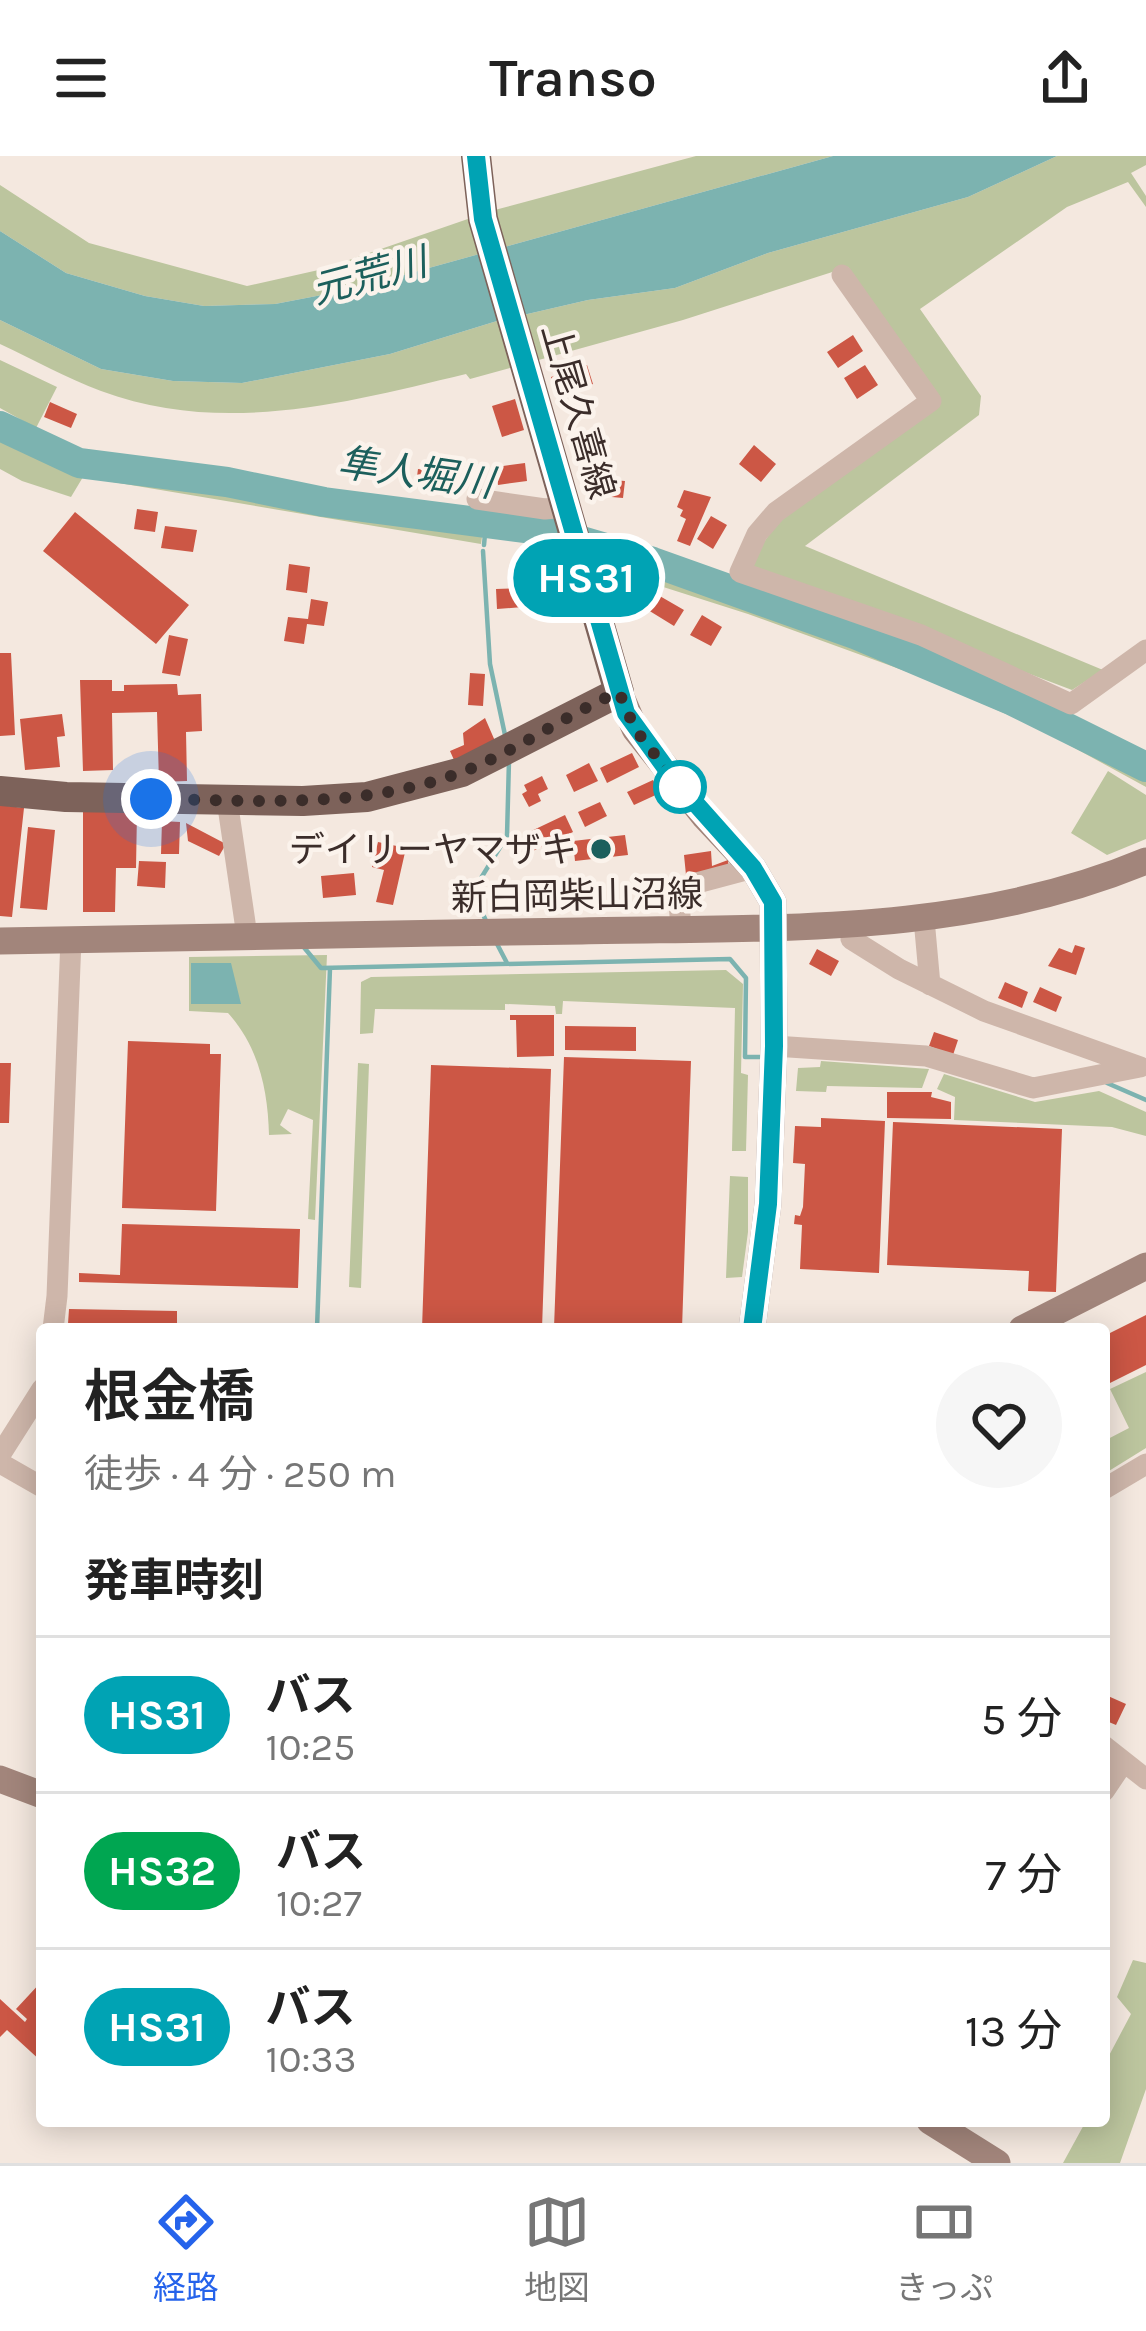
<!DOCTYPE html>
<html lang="ja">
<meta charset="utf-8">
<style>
:root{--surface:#fff;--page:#f6f6f6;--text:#222;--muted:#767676;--line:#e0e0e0;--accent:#2563eb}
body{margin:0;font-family:Karla,"Noto Sans JP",sans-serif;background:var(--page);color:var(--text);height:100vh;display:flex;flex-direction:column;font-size:45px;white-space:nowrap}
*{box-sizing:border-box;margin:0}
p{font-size:39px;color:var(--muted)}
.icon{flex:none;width:66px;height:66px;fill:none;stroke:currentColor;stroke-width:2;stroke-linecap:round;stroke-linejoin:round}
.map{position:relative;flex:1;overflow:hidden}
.drawer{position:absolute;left:36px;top:1167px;width:1074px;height:804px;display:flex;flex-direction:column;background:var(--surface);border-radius:12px;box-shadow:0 6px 30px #0003}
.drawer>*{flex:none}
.badge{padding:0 24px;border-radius:39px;font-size:42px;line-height:78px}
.you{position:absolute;width:60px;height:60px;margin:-30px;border:9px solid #fff;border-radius:50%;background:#1a73e8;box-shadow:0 0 0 18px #1a73e833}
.map>.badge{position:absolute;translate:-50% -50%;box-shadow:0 0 0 6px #fff}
h2{padding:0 48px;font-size:45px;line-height:108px}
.round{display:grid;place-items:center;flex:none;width:126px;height:126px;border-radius:63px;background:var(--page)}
.overview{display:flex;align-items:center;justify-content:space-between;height:204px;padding:0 48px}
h1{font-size:57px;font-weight:600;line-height:90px}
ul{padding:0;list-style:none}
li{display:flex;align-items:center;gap:36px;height:156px;padding:0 48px;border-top:3px solid var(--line)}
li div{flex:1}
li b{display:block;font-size:45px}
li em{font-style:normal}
li .badge{min-width:132px;font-weight:700;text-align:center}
header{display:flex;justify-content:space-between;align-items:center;height:156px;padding:0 48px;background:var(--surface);font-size:54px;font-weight:600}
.tabs{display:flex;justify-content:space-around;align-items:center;height:168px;border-top:3px solid var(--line);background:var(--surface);font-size:33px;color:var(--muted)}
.tabs a{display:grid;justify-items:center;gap:6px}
.tabs .on{color:var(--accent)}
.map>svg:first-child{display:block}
.green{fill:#bcc59e}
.water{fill:#7cb3b0}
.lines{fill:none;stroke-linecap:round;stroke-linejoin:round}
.stream{stroke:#7cb3b0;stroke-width:4.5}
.river{stroke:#7cb3b0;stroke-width:30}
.building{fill:#cc5745}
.street{stroke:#ceb6aa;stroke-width:21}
.secondary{stroke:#a2857b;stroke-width:27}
.primary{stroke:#7d625a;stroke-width:30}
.line-casing{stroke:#fff;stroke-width:27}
.line{stroke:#00a3b4;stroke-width:18}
.walk{stroke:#3b2d2a;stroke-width:12;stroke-dasharray:0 21.6}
.stop-dot{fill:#fff;stroke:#00a3b4;stroke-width:6}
.poi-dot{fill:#1c5f5c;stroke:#fbf3ec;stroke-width:4.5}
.labels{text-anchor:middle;stroke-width:9;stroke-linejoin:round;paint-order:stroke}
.street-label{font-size:36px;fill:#3b2d2a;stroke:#fbf3ec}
.poi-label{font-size:36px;fill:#3b2d2a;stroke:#fbf3ec;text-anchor:end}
.water-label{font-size:39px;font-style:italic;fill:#1c5f5c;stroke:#fbf3ec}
</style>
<header><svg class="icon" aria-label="menu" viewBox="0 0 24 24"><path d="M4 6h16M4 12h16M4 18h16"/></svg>Transo<svg class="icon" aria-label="share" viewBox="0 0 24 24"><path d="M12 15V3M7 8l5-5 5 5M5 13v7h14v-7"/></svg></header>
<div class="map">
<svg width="1146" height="2007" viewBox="0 0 1146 2007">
<rect width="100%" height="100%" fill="#f4e8df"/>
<!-- green -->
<path class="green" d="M696 0H833L353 133 275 148 204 150 145 140 66 117 0 75V29L89 87 247 130 323 113 491 55Z
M1057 0H1146V9L1131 17 1146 40V51L1128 26 1067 51 920 153 981 240 979 259 805 390 1103 514 1072 534 756 414 751 406 778 365 939 247 848 111 683 164 470 223 466 218C345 247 223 280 101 235 67 222 34 204 0 188V164L101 213 173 225 242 227 390 198 497 165 588 144 675 132 768 97 968 41Z
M0 204 57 231 36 272 0 252Z
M0 282 84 316 246 338 476 378 482 381 481 388 83 321 71 341 22 325 0 313Z
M642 392 912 486 1048 548 1146 598V607L955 512 866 477 641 400Z
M637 414 910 505 1014 553 1146 622V631L1038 572 927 523 748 458 635 422Z
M1108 615 1146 639V683L1107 699 1071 677Z
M327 799 315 1064 308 1063 313 964 288 953 280 969 292 978 269 979C268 935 259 891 228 857L189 855V801Z
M726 814 743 828 741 917 748 919 746 995H732L735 852 563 845 562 858H556L555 850 505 848V854L375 853 373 877 360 878 361 826 371 821Z
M821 905 929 913 922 932 827 930 826 936 796 935 798 912 820 911Z
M358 907 369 908 361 1132 349 1131Z
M944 918 1035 946 1099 935 1146 956V980L1112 971 954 964 955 941 937 933Z
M730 1020 748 1021V1076L742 1121 726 1122Z
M1146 1216V1292L1104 1318V1285L1129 1272 1110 1233Z
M1133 1804 1146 1807V1933L1120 2007H1063L1086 1965H1104V1909L1131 1858 1117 1841Z"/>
<!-- water -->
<path class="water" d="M833 0H1057L968 41 768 97 675 132 588 144 497 165 390 198 242 227 173 225 101 213 0 164V75L66 117 145 140 204 150 275 148 353 133Z
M191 807H231L241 848H191Z"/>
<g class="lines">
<!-- stream -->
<path class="stream" d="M484 389 486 367
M483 395 490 508 505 579
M486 765 473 735 507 680 509 604
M496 786 507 807
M302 789 321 812 730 803 746 822 745 901H761
M1107 927 1146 944
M317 1173 330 812"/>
<!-- river -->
<path class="river" d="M0 270 79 307 227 326 324 346 547 375 653 406 857 479 1013 545 1146 611"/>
</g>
<!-- building -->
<path class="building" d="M853 179 863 195 838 212 827 196Z
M587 209 593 228 557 240 551 221Z
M865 209 878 229 857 243 844 222Z
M515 243 524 274 502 281 492 250Z
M50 246 77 258 71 272 44 261Z
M754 289 776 308 761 326 739 308Z
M525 307 527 325 498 329 496 311Z
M418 313 451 317 449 332 416 328Z
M591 322 625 325 623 342 589 339Z
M684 334 711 341 690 390 677 385 686 363 680 360 683 354 677 351Z
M137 353 158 356 155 376 134 373Z
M75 356 189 449 156 488 43 395Z
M711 360 727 369 713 393 697 383Z
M165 370 197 374 193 396 161 392Z
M289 408 310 411 307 437 286 434Z
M550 415 553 449 572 448 573 458 533 460 531 416Z
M521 432 523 451 497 453 496 433Z
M658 439 684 454 674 470 648 454Z
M311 443 328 446 324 470 307 468 304 488 284 485 288 461 308 463Z
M702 459 722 471 711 490 690 479Z
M169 479 188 483 180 520 162 517Z
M0 497H11L15 579 0 580Z
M470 517 485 518 483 550 468 549Z
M80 524H112V535H124V529L177 528 178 539 201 538 202 575 186 576 187 625 159 626 157 556 112 557 113 614 83 615Z
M62 558 65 580 57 581 60 611 25 614 20 563Z
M485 562 495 585 454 604 450 595 464 589 463 577Z
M632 597 639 611 607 627 600 612Z
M589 607 598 625 574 636 566 619Z
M542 620 548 633 538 638 541 645 529 651 522 638 527 635 524 629Z
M653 624 660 637 634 649 627 636Z
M600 646 607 660 585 671 578 656Z
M0 649 24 652 12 761 0 760Z
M83 655 137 656 136 712H116L115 756H83Z
M565 659 573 676 533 695 525 678Z
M162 665 180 666 179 698H161Z
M186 667 226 688 219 700 188 685Z
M28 671 55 674 47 754 20 752Z
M625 679 628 699 575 705 573 685Z
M378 686 406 692 393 749 376 746 384 714 372 711Z
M711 695 712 710 728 704 729 714 686 719 684 699Z
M139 705 166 706 165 732 137 730Z
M354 717 356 739 323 742 321 720Z
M1075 789 1085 792 1076 819 1048 810 1059 792 1072 797Z
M817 793 839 805 831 820 809 808Z
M1005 826 1028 836 1022 852 998 842Z
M1040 831 1062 841 1056 856 1033 846Z
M510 859H554V900L517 901 516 864H510Z
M565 870 636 871V895L565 894Z
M934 876 958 884 953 899 929 890Z
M128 885 210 888V898H221L216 1055 122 1052Z
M564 901 691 905 682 1173 554 1172Z
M0 907H11L9 967H0Z
M431 909 551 913 542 1173H422Z
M887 936H932L931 941 951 946V963L887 962Z
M821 962 885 965 879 1117 800 1113 802 1069 794 1068 795 1059 800 1060 803 1051 805 1008 793 1007 795 970 821 971Z
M893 966 1062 973 1056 1136 1028 1135 1029 1115 887 1109Z
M122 1068 300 1073 298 1132 79 1126V1117L120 1119Z
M69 1153 177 1155V1173H91V1169L68 1168Z
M1146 1159V1209L1104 1230V1180Z
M1108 1540 1126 1548 1116 1569 1104 1564Z
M42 1825V1906L7 1874 0 1881V1843L25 1866 27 1863 16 1853Z"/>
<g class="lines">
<!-- street -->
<path class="street" d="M842 119 931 245 776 356 757 378 740 416 921 479 1071 548 1146 494
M477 343 545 353 565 351
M227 644 247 780
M924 763 930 829
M681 773 678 732 753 712
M851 783 899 813 984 855 1140 911
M774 890 926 900 1033 932 1140 911
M53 1173 57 1140 71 783
M0 1299 42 1233
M0 1307 42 1331
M1104 1333 1146 1308
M1104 1590 1146 1623
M1104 1635 1123 1607"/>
<!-- secondary -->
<path class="secondary" d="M619 536 635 573 705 661 753 712 773 746 774 890 768 1048 752 1173
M0 785C194 780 388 778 582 775 773 771 967 780 1146 705
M1022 1173 1146 1110
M0 1623 42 1639
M930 1965 997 2007"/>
<!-- primary -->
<path class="primary" d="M0 635 66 641 303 645 367 641 462 616 619 536 483 63 476 0"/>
</g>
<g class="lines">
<defs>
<path id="line" d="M476 0 483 63 626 557 673 622 753 712 773 746 774 890 768 1048 752 1173"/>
</defs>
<!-- line casing -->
<use href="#line" class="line-casing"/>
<!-- line -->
<use href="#line" class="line"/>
<!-- walk -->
<path class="walk" d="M151 643C256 644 362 654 462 616 517 595 565 559 619 536L635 573 680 631"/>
</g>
<!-- markers -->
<circle class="stop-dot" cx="680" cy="631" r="24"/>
<circle class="poi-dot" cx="601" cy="693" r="12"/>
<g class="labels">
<!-- street labels -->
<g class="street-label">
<text transform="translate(579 255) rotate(74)" y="13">上尾久喜線</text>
<text transform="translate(577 739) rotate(-1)" y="13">新白岡柴山沼線</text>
</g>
<!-- poi labels -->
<g class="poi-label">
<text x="577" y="706">デイリーヤマザキ</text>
</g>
<!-- water labels -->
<g class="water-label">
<text transform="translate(369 119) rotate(-15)" y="14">元荒川</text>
<text transform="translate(416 316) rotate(8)" y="14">隼人堀川</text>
</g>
</g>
</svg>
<div class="you" style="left:151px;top:643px"></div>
<b class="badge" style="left:586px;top:422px;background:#00a3b4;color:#fff">HS31</b>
<section class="drawer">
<div class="overview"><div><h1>根金橋</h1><p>徒歩 · 4 分 · 250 m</p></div><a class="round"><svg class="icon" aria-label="heart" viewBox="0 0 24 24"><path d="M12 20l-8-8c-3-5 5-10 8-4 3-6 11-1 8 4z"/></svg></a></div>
<h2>発車時刻</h2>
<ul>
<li><span class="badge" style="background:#00a3b4;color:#fff">HS31</span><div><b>バス</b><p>10:25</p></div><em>5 分</em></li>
<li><span class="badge" style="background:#00a651;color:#fff">HS32</span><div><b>バス</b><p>10:27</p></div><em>7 分</em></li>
<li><span class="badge" style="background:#00a3b4;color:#fff">HS31</span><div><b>バス</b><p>10:33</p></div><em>13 分</em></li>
</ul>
</section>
</div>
<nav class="tabs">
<a class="on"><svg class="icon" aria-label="directions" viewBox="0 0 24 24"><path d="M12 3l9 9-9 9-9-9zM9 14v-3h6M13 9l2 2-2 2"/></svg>経路</a>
<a><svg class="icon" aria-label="map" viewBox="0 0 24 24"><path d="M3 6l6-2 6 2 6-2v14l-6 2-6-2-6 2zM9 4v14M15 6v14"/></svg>地図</a>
<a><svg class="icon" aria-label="tickets" viewBox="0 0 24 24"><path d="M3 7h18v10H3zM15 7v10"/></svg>きっぷ</a>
</nav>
